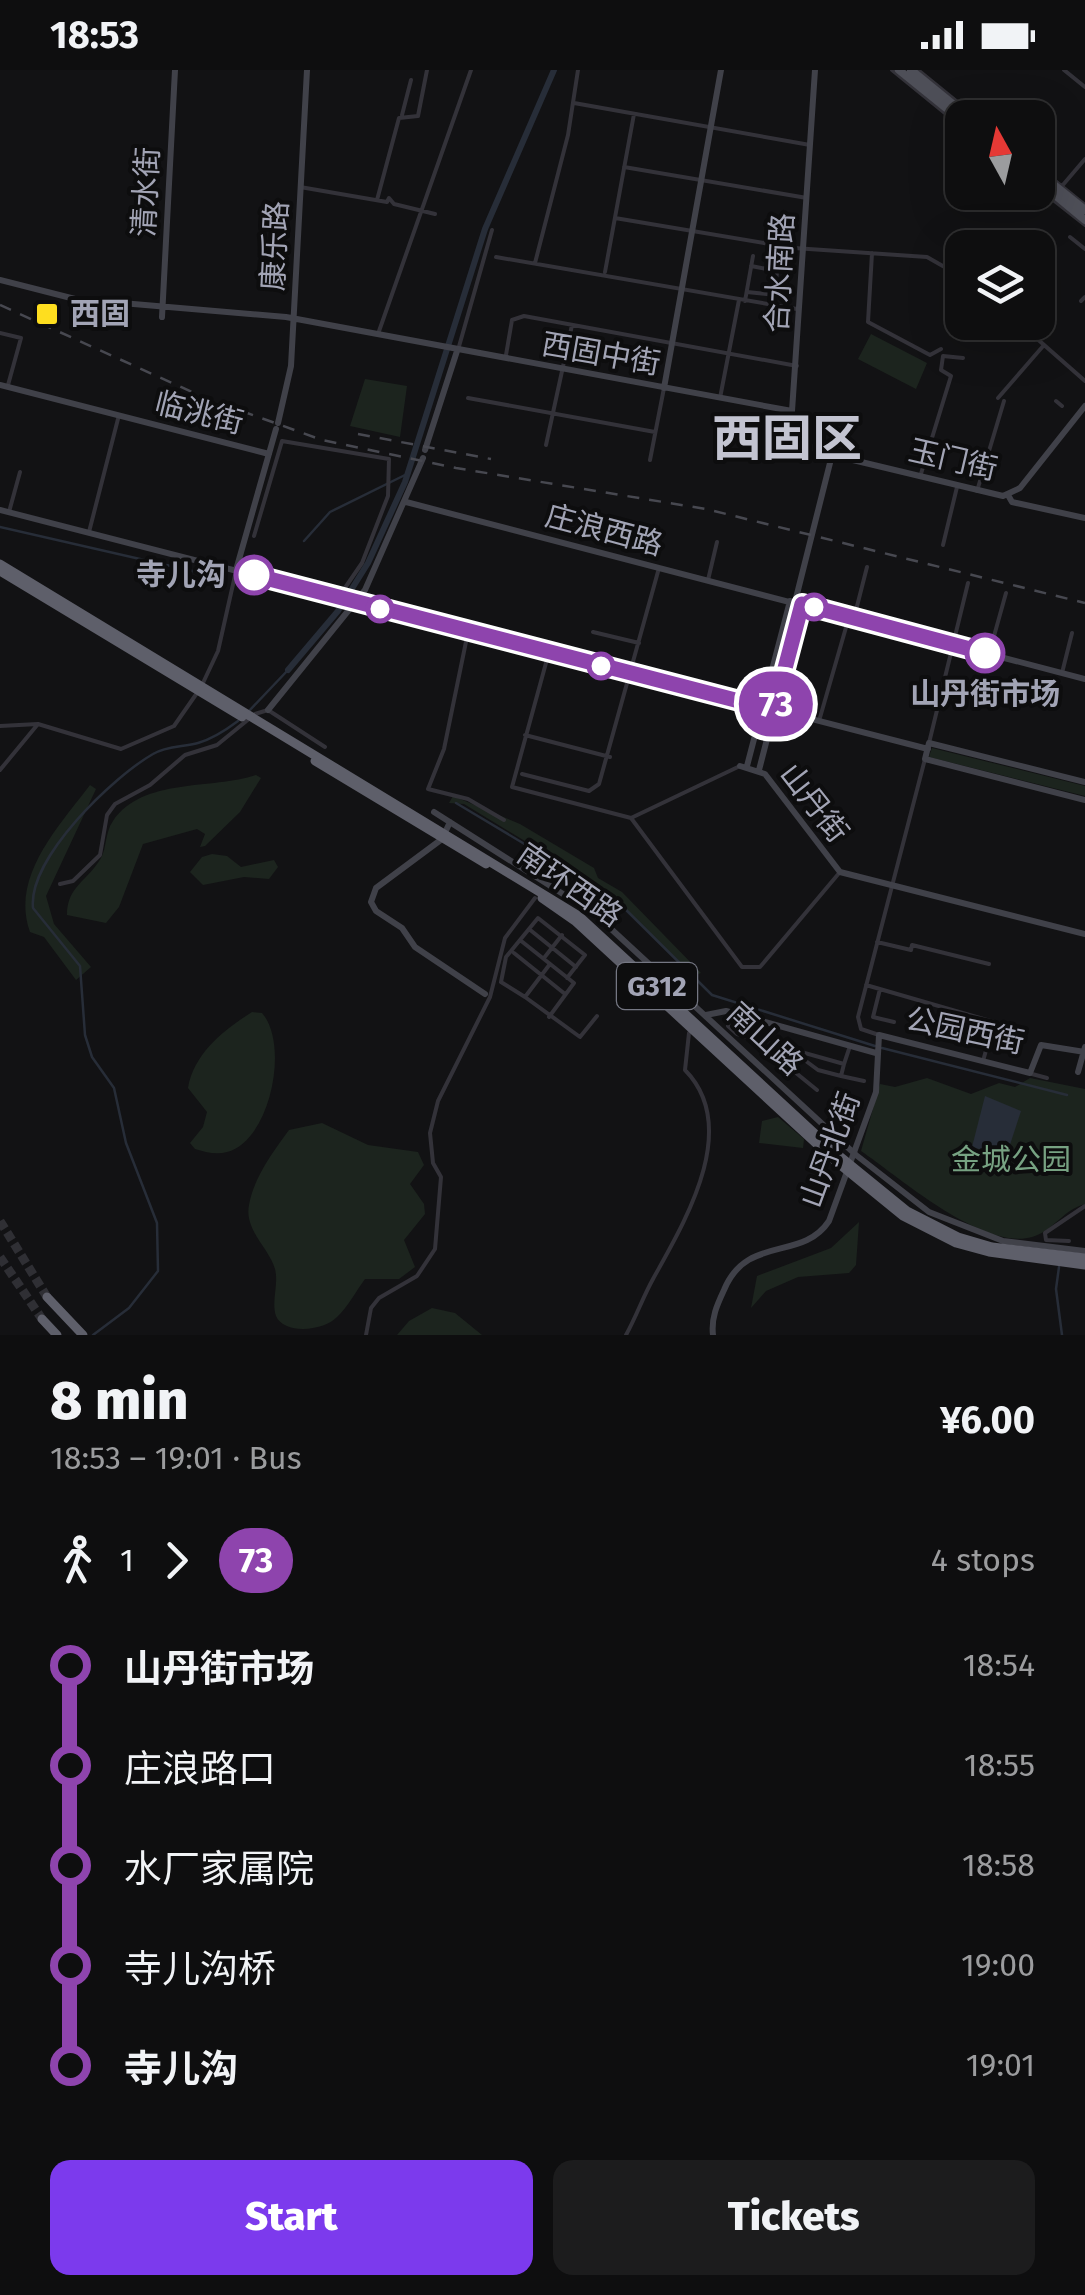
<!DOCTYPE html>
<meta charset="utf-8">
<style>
:root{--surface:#0e0e0f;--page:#1c1c1d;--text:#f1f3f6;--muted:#9b9c9e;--line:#2e2e2f;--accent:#7c3aed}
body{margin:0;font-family:"Fira Sans","Noto Sans SC",sans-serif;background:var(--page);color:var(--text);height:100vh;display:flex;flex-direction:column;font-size:38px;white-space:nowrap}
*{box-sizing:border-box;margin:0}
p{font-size:32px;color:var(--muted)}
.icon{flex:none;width:55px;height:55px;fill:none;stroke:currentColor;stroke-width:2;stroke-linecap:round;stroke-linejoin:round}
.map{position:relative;height:1265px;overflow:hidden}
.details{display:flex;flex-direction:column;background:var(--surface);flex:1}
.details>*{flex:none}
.badge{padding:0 20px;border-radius:32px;font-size:35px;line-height:65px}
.needle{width:65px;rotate:352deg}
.controls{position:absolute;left:945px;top:30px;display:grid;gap:20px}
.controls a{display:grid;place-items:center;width:110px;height:110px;border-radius:20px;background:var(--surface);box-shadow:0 10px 40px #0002,0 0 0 2px var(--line);font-size:50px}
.map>.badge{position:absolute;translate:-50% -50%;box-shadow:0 0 0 5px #fff}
.legs{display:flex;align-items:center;gap:15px;height:110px;padding:0 50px;font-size:32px}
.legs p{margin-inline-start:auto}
.summary{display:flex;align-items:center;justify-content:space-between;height:170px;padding:0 50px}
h1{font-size:55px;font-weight:800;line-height:75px}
.action{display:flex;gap:20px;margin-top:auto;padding:20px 50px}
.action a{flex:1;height:115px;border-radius:20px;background:var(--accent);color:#fff;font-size:40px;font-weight:800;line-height:115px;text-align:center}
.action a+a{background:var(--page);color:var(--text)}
ul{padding:0 50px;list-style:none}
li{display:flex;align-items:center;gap:35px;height:100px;font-size:38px}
li i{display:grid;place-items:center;width:15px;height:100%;margin:0 12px;background:currentColor}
li i::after{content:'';width:25px;height:25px;margin:-12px;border:8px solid;border-radius:50%;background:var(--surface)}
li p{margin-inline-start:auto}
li:first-child i{background:linear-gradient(#0000 50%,currentColor 0)}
li:last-child i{background:linear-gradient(currentColor 50%,#0000 0)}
.status{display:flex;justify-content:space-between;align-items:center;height:70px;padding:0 50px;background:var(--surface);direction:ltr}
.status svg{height:28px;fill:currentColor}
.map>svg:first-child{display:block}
.green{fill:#1c241e}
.water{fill:#272d38}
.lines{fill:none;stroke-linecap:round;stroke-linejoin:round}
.stream{stroke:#272d38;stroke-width:2.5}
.river{stroke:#272d38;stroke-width:6}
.highway-tunnel{stroke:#2f2f34;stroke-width:9;stroke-dasharray:9 4.5;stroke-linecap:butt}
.street{stroke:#333239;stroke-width:4}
.secondary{stroke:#404149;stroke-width:6}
.primary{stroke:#4e4f58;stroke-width:8}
.highway{stroke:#5e5f6a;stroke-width:9}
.rail{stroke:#474850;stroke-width:2.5;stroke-dasharray:12 10;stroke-linecap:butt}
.line-1-casing{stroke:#fff;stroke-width:22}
.line-1{stroke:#8e44ad;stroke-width:15}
.poi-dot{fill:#fede1f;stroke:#0d0d0e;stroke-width:4}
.stop-1-dot{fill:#fff;stroke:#8e44ad;stroke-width:5}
.labels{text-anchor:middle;stroke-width:8;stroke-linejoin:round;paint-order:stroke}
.shield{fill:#0d0d0e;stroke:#757783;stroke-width:2.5}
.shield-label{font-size:28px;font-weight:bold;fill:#a2a4b5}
.street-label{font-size:30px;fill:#a2a4b5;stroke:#0d0d0e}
.poi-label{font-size:30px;font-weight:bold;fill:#a2a4b5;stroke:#0d0d0e;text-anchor:start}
.stop-label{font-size:30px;font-weight:bold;fill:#a2a4b5;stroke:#0d0d0e;text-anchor:end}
.park-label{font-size:30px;fill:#77a282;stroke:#0d0d0e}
.town-label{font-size:50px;font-weight:bold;fill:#c3c4d1;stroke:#0d0d0e}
</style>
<div class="status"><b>18:53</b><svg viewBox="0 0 49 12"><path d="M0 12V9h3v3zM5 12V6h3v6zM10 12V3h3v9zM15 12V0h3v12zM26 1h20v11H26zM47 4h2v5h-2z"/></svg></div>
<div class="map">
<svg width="1085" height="1265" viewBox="0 0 1085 1265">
<rect width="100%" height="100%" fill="#121214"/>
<!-- green -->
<path class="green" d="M871 264 927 293 916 319 858 289Z
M365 309 407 316 400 367 350 356Z
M932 678 1085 716V726L929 687Z
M256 705 261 708 240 742 205 776 200 777 205 764 197 759 143 774 119 837 106 853 67 845C67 816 88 811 101 788 107 777 105 762 113 751 143 707 212 720 256 705Z
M90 715 96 719 46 826 54 854 91 897 76 910 44 867 30 862C10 807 59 756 90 715Z
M453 726 520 754 594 798 598 808 622 822 701 903 692 906 609 822 464 734 449 733Z
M212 784 227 786 241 797 274 790 278 797 269 809 244 807 203 815 190 802 202 787Z
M252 942 262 943C290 975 270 1071 227 1082 216 1085 205 1082 195 1079L190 1073 203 1057 207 1042 188 1018C194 983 224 960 252 942Z
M927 1008 971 1024 999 1013 1015 1017 1030 1008 1085 1019V1134C1064 1139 1052 1162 1032 1167 983 1181 899 1107 861 1081L880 1014 895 1017Z
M778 1047 804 1069 803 1078 759 1073 762 1051Z
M322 1053 368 1075 418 1082 424 1095 410 1114 424 1134 425 1144 404 1170 415 1197 399 1209H365C356 1221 348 1237 337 1247 324 1261 284 1265 276 1246 271 1231 279 1214 275 1199 269 1178 244 1160 249 1135 254 1107 273 1082 289 1060Z
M859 1152 856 1195 849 1203 798 1207 766 1221 751 1238 757 1206 831 1178Z
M432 1238 455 1243 482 1265H397L409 1251Z"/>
<!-- water -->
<path class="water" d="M985 1026 1021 1041 1006 1087 972 1077Z"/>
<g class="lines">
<!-- stream -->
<path class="stream" d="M0 457 223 508
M304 471 330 442 407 404
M248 642 288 600
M456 733 613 827 712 925 875 976
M882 978 1067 1025
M1059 1197 1056 1219 1062 1265
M93 1265 129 1238 158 1201 157 1153 126 1073 114 1018 92 987 85 965 80 896 33 838C28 788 113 707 153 684 166 676 183 677 198 673 212 669 226 660 238 651"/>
<!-- river -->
<path class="river" d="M288 600 338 541 368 493 405 412 485 159 554 0"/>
<!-- highway-tunnel -->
<path class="highway-tunnel" d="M0 1151 47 1227
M0 1187 42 1249"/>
<!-- street -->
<path class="street" d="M892 0 962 57
M918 0 977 48
M1064 0 1085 17
M574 33 810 75
M402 45 411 10
M624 97 807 128
M1038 97 1085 135
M1062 116 1085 89
M300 117 387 132 389 128 394 134 435 144
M1038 118 1085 155
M377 130 399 48 418 46 427 0
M615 148 794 178 927 187 962 207
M1070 167 1085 179
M872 183 868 252 930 285 941 279
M496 187 797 239
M535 193 568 65 578 0
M605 202 634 44
M747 222 775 225 777 201 751 196
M745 231 753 186
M1081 231 1085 227
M1018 252 1085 311
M0 263 21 268 8 315
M378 264 471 0
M458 280 492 160
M506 285 512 250 524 246 797 296
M468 328 655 362
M720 328 739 230
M998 328 1044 275
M1056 331 1062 336
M546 375 572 255
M650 390 664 318
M920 407 951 306 941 300 943 286 963 288
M977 421 1004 331
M9 442 20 402
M89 462 119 345
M254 466 282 371 389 389 388 426 362 493 338 528
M943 475 957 417
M708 510 717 472
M854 548 867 497
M468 562 444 679 428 719 468 729 504 750
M593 562 639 573
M549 582 512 717 631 748 740 696
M989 584 1006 523
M1062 603 1072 563
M202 615 218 581 236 501
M819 651 849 547
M0 656 38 654
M525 665 610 687
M929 673 968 513
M0 700 38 654 121 679 174 656 197 623
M522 704 589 721 599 714 659 498
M631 748 742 897H760L840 802
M60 814 73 811 100 785 107 745 115 734 150 715 185 685 217 675 255 644 268 640 325 677
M529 859 576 897
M520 870 574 913 549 947
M877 872 911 880 912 875 989 894
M514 883 565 924
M544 888 562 865
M501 912 506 887 538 848 585 885 567 908
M501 912 525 927 550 894
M866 915 994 952 983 991
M880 919 873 947 894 952
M525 927 580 967 597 946
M732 945 728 956 737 964 844 994 850 976
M879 965 861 959 858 947 925 689
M759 973 817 1020
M791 980 818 1000 841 1006 844 994
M1032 1004 1047 1008
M841 1006 864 1011
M1069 1171 1046 1170 1045 1163 1085 1136
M366 1265 371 1238 379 1228 417 1206 435 1179 441 1107 433 1093 430 1063 438 1031 490 927 505 868 535 828
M626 1265C636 1247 643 1227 653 1209 684 1153 742 1058 685 1000L689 963"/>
<!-- secondary -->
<path class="secondary" d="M815 0 792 341C792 371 806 377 832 385L1003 426 1020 418 1085 336
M0 210 75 229 286 247 792 341
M162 247 175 0
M0 315 269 384
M664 318 721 0
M278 353 291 296 307 0
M425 380 457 281
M1008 425 1012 432 1085 448
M406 432 1085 609
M0 440 928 679
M236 500 276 359
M795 532 832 385
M268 640 365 520 423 388
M740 696 765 704 840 802 1085 864
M747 696 790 531
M759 700 802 534
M1085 712 929 673 925 689 1085 730
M434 742 596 845 856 1085 929 1142 1003 1171 1085 1181
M450 752 442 769 376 818 371 832 376 841 402 858 415 877 485 924
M706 945 726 941 876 983
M1078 1002 1085 977
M713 1265C711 1248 717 1235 724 1220 747 1164 802 1192 829 1151L876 1022 879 965 1030 1003 1041 975 1085 982"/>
<!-- primary -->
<path class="primary" d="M899 0 962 51
M911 0 970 48
M1038 102 1085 140
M1038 111 1085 150"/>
<!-- highway -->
<path class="highway" d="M0 494 579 846 837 1084 907 1141 958 1167 992 1177 1085 1188
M0 501 242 647
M315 691 486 794
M542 828 575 851 833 1089 903 1146 956 1173 989 1182 1085 1195
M47 1227 83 1265
M42 1249 57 1265"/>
<!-- rail -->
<path class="rail" d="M0 235 203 327 322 370 456 398 706 439 1085 533
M358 364 491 389"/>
</g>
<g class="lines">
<defs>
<path id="line-1" d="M254 505 774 640 802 534 985 583"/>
</defs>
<!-- line-1 casing -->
<use href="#line-1" class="line-1-casing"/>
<!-- line-1 -->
<use href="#line-1" class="line-1"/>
</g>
<!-- markers -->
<rect class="poi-dot" x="35" y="232" width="24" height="24" rx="5"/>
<g class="stop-1-dot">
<circle cx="254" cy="505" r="18"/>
<circle cx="814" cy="537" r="12"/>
<circle cx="380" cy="539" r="12"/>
<circle cx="985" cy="583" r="18"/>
<circle cx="601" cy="596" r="12"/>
</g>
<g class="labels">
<!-- shield labels -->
<rect class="shield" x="617" y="893" width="80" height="46" rx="8"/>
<g class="shield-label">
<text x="657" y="926">G312</text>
</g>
<!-- street labels -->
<g class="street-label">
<text transform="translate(146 122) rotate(-87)" y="10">清水街</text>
<text transform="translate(275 176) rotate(-87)" y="10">康乐路</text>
<text transform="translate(780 203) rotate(-87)" y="10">合水南路</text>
<text transform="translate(601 284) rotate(10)" y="10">西固中街</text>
<text transform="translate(199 343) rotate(14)" y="10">临洮街</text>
<text transform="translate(953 390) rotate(13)" y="10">玉门街</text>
<text transform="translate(604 460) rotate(15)" y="10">庄浪西路</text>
<text transform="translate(814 733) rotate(52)" y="10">山丹街</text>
<text transform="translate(570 815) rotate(35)" y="10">南环西路</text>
<text transform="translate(965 961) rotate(12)" y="10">公园西街</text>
<text transform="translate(765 969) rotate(43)" y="10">南山路</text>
<text transform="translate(830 1080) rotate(-70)" y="10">山丹北街</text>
</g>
<!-- poi labels -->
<g class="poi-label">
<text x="70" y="254">西固</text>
</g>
<!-- stop labels -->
<g class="stop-label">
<text x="226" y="515">寺儿沟</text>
<text x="985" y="634" text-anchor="middle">山丹街市场</text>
</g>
<!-- park labels -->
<g class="park-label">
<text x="1011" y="1100">金城公园</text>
</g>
<!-- town labels -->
<g class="town-label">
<text x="787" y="386">西固区</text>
</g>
</g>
</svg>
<div class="controls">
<a><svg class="needle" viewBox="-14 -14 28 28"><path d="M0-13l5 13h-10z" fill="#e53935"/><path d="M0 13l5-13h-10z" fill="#9b9c9e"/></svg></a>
<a><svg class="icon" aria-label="layers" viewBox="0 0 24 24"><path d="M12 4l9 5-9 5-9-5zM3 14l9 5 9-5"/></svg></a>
</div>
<b class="badge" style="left:776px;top:634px;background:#8e44ad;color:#fff">73</b>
</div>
<section class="details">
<div class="summary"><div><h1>8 min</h1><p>18:53 – 19:01 · Bus</p></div><b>¥6.00</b></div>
<div class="legs"><svg class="icon" aria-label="walk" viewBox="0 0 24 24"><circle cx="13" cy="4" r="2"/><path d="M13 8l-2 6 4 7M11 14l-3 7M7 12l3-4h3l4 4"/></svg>1<svg class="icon" aria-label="forward" viewBox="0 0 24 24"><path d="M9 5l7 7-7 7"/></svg><b class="badge" style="background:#8e44ad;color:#fff">73</b><p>4 stops</p></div>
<ul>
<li><i style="color:#8e44ad"></i><b>山丹街市场</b><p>18:54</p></li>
<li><i style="color:#8e44ad"></i><span>庄浪路口</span><p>18:55</p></li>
<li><i style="color:#8e44ad"></i><span>水厂家属院</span><p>18:58</p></li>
<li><i style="color:#8e44ad"></i><span>寺儿沟桥</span><p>19:00</p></li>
<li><i style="color:#8e44ad"></i><b>寺儿沟</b><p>19:01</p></li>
</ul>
<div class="action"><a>Start</a><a>Tickets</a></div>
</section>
